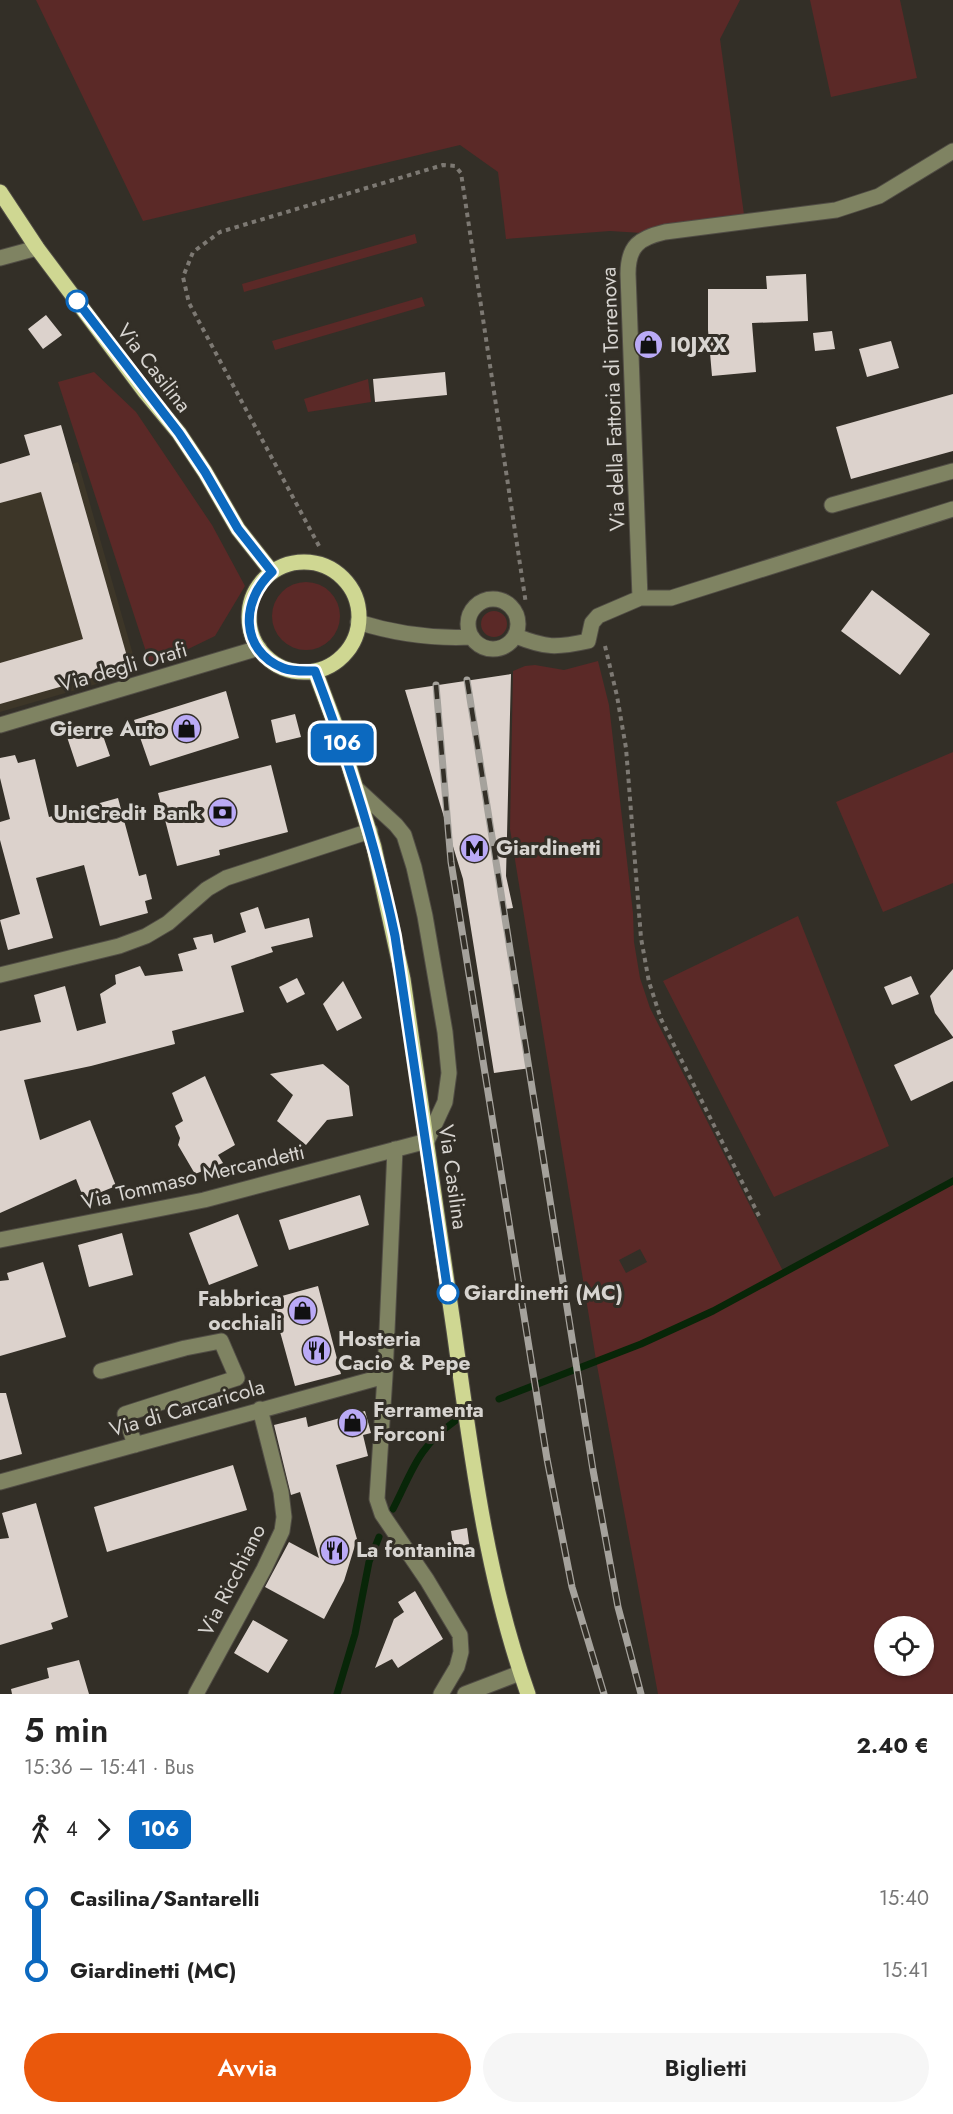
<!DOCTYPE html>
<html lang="it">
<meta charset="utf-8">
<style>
:root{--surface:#fff;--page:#f6f6f6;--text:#222;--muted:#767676;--accent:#ea580c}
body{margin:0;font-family:Jost,sans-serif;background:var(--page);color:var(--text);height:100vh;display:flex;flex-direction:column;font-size:22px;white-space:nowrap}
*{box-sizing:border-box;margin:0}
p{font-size:20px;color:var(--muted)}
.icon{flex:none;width:33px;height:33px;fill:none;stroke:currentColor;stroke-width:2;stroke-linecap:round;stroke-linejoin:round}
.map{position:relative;height:1694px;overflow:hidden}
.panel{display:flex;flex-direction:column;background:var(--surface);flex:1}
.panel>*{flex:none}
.badge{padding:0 12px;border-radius:9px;font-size:21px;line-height:39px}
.controls{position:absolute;left:874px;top:1616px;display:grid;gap:12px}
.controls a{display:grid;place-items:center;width:60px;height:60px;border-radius:50%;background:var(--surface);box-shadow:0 2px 4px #0004;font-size:30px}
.map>.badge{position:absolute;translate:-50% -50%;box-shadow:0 0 0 3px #fff}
.legs{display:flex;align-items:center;gap:9px;height:66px;padding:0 24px;font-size:20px}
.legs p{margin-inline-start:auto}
.head{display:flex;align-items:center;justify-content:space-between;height:102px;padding:0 24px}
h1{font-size:33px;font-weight:600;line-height:45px}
.action{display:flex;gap:12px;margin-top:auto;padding:12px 24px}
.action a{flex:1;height:69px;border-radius:36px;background:var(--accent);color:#fff;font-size:24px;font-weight:600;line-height:69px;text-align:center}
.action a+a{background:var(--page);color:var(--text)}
ul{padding:0 24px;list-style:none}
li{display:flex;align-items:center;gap:21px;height:72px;font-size:22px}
li i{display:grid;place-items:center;width:9px;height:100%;margin:0 8px;background:currentColor}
li i::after{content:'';width:15px;height:15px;margin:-8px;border:4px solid;border-radius:50%;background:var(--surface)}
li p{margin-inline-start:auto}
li:first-child i{background:linear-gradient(#0000 50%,currentColor 0)}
li:last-child i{background:linear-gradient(currentColor 50%,#0000 0)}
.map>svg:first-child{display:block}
.built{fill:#3d3628}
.green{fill:#5b2927;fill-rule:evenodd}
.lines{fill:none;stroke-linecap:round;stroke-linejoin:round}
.stream{stroke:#082608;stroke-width:7}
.building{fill:#dcd2cc}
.minor-casing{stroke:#514d45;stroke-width:17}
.major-casing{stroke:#514d45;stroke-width:17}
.path{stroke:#7d7973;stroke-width:4;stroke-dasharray:4.5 4.5;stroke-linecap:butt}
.minor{stroke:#7f8362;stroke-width:15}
.major{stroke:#cfd792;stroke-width:15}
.rail-casing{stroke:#a5a29c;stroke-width:7}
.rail{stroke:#332f27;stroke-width:4.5;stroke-dasharray:14;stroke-linecap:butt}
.line-1-casing{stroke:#fff;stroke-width:14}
.line-1{stroke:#0c69bf;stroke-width:9}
.stop-1-dot{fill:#fff;stroke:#0c69bf;stroke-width:3}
.labels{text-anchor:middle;stroke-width:6;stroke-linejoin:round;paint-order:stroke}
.poi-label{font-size:21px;font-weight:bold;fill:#d7d4d0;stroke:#332f27;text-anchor:start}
.street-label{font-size:21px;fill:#d7d4d0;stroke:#332f27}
.stop-label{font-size:21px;font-weight:bold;fill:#d7d4d0;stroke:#332f27;text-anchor:start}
</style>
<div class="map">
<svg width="953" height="1694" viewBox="0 0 953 1694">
<rect width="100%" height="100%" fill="#332f27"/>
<!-- built -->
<path class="built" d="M78 462 138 672 0 712V485Z"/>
<!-- green -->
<path class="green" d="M36 0H740L720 39 745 222 658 234 610 231 506 239 498 172 460 145 143 221Z
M810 0H900L917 78 831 97Z
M415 234 417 243 244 292 242 284Z
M422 297 425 306 275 350 272 341Z
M94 372 136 412 212 525 245 586 215 636 151 667 58 382Z
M368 379 371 402 308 412 304 399Z
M272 616a34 34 0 1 1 68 0a34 34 0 1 1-68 0Z
M481 624a13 13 0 1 1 26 0a13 13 0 1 1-26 0Z
M598 661 609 705 633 913 634 942 640 978 650 1008 784 1273 953 1180V1694H658L596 1360 510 829 513 671 525 666 535 665 564 670ZM640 1249 647 1262 626 1273 619 1260ZM885 1626H924V1665H885Z
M953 752V883L883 912 836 802Z
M798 916 889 1146 774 1197 663 981Z"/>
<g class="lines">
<!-- stream -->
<path class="stream" d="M499 1399 641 1344 713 1311 953 1181
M393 1509C413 1470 417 1448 455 1421
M337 1694 355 1634 369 1562 379 1537"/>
</g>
<!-- building -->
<path class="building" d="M806 274 808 321 752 323 756 372 712 376 708 330V289H767L766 276Z
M46 315 62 335 43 349 28 329Z
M832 331 835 349 815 351 813 333Z
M891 341 899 368 867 377 859 349Z
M445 372 447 395 375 402 373 379Z
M953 394V451L851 479 836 427Z
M61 425 130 667 0 704V663L83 639 41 492 0 503V464L30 455 24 435Z
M872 590 930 634 900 675 841 631Z
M511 674 506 876 513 908 505 909 531 1068 494 1073 463 879 405 690Z
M226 691 239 738 150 766 134 720Z
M295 714 301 737 276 743 271 720Z
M100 727 110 756 77 767 67 737Z
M15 755 18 763 35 759 49 817 118 798 139 876 146 874 152 899 145 901 148 913 100 926 84 865 36 878 53 938 8 950 0 920 20 914 0 840V822L10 819 0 778V758Z
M271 765 288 832 219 850 220 855 177 866 158 793Z
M258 907 265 929 309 918 313 937 271 947 273 952 231 966 244 1012 172 1031 175 1044 91 1066 24 1080 40 1140 90 1120 116 1186 84 1199 76 1179 0 1213V1031L41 1022 34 995 65 986 77 1031 106 1023 100 994 116 984 115 975 140 966 145 976 183 971 178 954 197 949 193 938 212 934 214 943 246 932 240 913Z
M953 969V1037L935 1013 930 996Z
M911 976 919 994 892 1005 884 987Z
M297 978 305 994 287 1003 279 987Z
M343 981 362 1018 337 1031 323 1004Z
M953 1038V1081L911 1101 894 1065Z
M323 1064 349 1086 353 1116 327 1120 306 1145 277 1121 293 1095 270 1074Z
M205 1076 235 1145 218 1155 223 1163 195 1174 178 1145 180 1138 175 1126 183 1121 172 1093Z
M360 1195 369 1225 289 1250 279 1220Z
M238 1214 258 1266 209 1285 189 1233Z
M122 1233 133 1275 89 1287 78 1245Z
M43 1262 66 1337 0 1356V1281L9 1280 7 1273Z
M318 1286 341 1374 295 1386 271 1299Z
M0 1393H6L22 1454 0 1460Z
M365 1411 371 1433 363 1435 368 1456 336 1465 357 1539 344 1581 324 1619 265 1587 289 1542 319 1558 300 1492 291 1495 274 1425 306 1417 308 1427Z
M233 1465 247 1510 107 1552 94 1507Z
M36 1503 68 1617 51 1623 53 1629 0 1645V1539L9 1538 2 1513Z
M467 1528 470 1550 454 1552 451 1531Z
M415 1591 443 1639 398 1668 392 1659 375 1668 394 1619 404 1612 398 1602Z
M253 1620 288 1640 268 1673 234 1653Z
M79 1660 89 1694H12L11 1689 49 1678 47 1668Z"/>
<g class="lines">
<defs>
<path id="minor" d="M0 258 37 248
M832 505 953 471
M640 598H671L953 509
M468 624a25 25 0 1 1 50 0a25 25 0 1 1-50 0Z
M358 622C396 634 432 639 472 637
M516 636C546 648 556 648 588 641L592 623 598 616 640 598 628 274C628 246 639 238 665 232L836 210 879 196 953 151
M0 725 259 648
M0 975 119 946 146 936 168 923 207 889 226 878 370 831
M395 1149 385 1376 377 1499 382 1514 427 1580 460 1635 461 1652 457 1667 441 1694
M0 1240 204 1200 427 1141 445 1102 449 1073 445 1032 425 916 414 867 404 835 396 825 357 789
M101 1371 185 1348 221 1341 237 1378 125 1414 135 1445
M0 1482 385 1376
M196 1694 264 1569 282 1531 284 1517 281 1492 260 1409
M465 1694 520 1673"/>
<path id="major" d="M0 192 37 248 145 392 179 433 205 472 238 529 272 572
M249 617a55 55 0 1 1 110 0a55 55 0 1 1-110 0Z
M315 671 341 740 374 847 403 979C419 1096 437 1213 454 1330 471 1452 486 1577 528 1694"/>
</defs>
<!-- minor casing -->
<use href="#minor" class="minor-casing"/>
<!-- major casing -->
<use href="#major" class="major-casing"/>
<!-- path -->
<path class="path" d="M319 546 189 303 183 277 193 252 220 232 443 165 455 166 461 173 526 604
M605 646 617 696 626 748 641 938 649 982 661 1019 759 1216"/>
<!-- minor -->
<use href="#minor" class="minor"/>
<!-- major -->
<use href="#major" class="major"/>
<defs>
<path id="rail" d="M467 680 593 1470 618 1607 641 1694
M436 685 451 862 547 1459 572 1587 604 1694"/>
</defs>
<!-- rail casing -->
<use href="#rail" class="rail-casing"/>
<!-- rail -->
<use href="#rail" class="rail"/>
</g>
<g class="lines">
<defs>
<path id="line-1" d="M77 301 179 433 205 472 238 529 272 572C241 600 239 650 283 668 293 672 304 671 315 671 348 758 376 845 395 936L448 1293"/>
</defs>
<!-- line-1 casing -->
<use href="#line-1" class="line-1-casing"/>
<!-- line-1 -->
<use href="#line-1" class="line-1"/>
</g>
<!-- icons -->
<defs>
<symbol id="shop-disc" viewBox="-11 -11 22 22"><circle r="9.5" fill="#baaaf6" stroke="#332f27"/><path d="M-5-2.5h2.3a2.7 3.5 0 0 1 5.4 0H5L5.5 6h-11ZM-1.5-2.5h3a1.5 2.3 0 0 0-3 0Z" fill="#111"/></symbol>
<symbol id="bank-disc" viewBox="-11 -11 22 22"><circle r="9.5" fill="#baaaf6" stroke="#332f27"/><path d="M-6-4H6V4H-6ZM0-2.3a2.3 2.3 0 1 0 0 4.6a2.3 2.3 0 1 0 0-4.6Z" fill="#111"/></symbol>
<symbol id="metro-disc" viewBox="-11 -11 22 22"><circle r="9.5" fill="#baaaf6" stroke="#332f27"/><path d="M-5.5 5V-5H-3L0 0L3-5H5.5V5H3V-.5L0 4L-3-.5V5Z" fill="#111"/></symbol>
<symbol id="restaurant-disc" viewBox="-11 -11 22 22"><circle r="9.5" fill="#baaaf6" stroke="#332f27"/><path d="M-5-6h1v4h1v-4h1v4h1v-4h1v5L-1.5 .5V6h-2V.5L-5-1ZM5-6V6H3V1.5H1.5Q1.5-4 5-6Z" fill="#111"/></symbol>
</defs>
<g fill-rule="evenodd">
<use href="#shop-disc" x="632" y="328" width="33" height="33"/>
<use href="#shop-disc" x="170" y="712" width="33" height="33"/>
<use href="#bank-disc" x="206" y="796" width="33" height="33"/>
<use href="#metro-disc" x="458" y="832" width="33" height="33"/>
<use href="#shop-disc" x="286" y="1294" width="33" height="33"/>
<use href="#restaurant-disc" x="300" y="1334" width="33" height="33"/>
<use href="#shop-disc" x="336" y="1406" width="33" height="33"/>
<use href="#restaurant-disc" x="318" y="1534" width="33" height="33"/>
</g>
<!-- markers -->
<g class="stop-1-dot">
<circle cx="77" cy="301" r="10"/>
<circle cx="448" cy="1293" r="10"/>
</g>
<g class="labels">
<!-- poi labels -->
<g class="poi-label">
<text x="670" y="352">I0JXX</text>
<text x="166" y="736" text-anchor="end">Gierre Auto</text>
<text x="202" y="820" text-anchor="end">UniCredit Bank</text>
<text x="496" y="855">Giardinetti</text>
<text x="282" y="1306" text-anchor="end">Fabbrica<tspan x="282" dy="24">occhiali</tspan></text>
<text x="338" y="1346">Hosteria<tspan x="338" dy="24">Cacio &amp; Pepe</tspan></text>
<text x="373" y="1417">Ferramenta<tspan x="373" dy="24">Forconi</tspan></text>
<text x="356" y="1557">La fontanina</text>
</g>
<!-- street labels -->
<g class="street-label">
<text transform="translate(154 368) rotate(52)" y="7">Via Casilina</text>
<text transform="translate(613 399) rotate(-92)" y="7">Via della Fattoria di Torrenova</text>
<text transform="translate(123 667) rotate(-16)" y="7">Via degli Orafi</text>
<text transform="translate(193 1177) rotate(-13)" y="7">Via Tommaso Mercandetti</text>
<text transform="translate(453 1177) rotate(82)" y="7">Via Casilina</text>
<text transform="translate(187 1408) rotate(-16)" y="7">Via di Carcaricola</text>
<text transform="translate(232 1580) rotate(-63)" y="7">Via Ricchiano</text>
</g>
<!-- stop labels -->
<g class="stop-label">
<text x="464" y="1300">Giardinetti (MC)</text>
</g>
</g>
</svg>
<div class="controls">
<a><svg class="icon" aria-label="locate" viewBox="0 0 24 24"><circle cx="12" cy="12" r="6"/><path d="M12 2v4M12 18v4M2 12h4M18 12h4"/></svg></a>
</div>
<b class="badge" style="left:342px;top:743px;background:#0c69bf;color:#fff">106</b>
</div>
<section class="panel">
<div class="head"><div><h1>5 min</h1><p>15:36 – 15:41 · Bus</p></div><b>2.40 €</b></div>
<div class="legs"><svg class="icon" aria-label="walk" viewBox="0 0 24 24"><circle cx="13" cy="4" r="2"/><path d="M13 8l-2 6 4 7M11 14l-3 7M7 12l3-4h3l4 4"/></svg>4<svg class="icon" aria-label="forward" viewBox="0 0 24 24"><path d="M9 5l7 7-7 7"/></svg><b class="badge" style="background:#0c69bf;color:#fff">106</b></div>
<ul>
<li><i style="color:#0c69bf"></i><b>Casilina/Santarelli</b><p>15:40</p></li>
<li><i style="color:#0c69bf"></i><b>Giardinetti (MC)</b><p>15:41</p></li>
</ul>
<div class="action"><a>Avvia</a><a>Biglietti</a></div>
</section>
